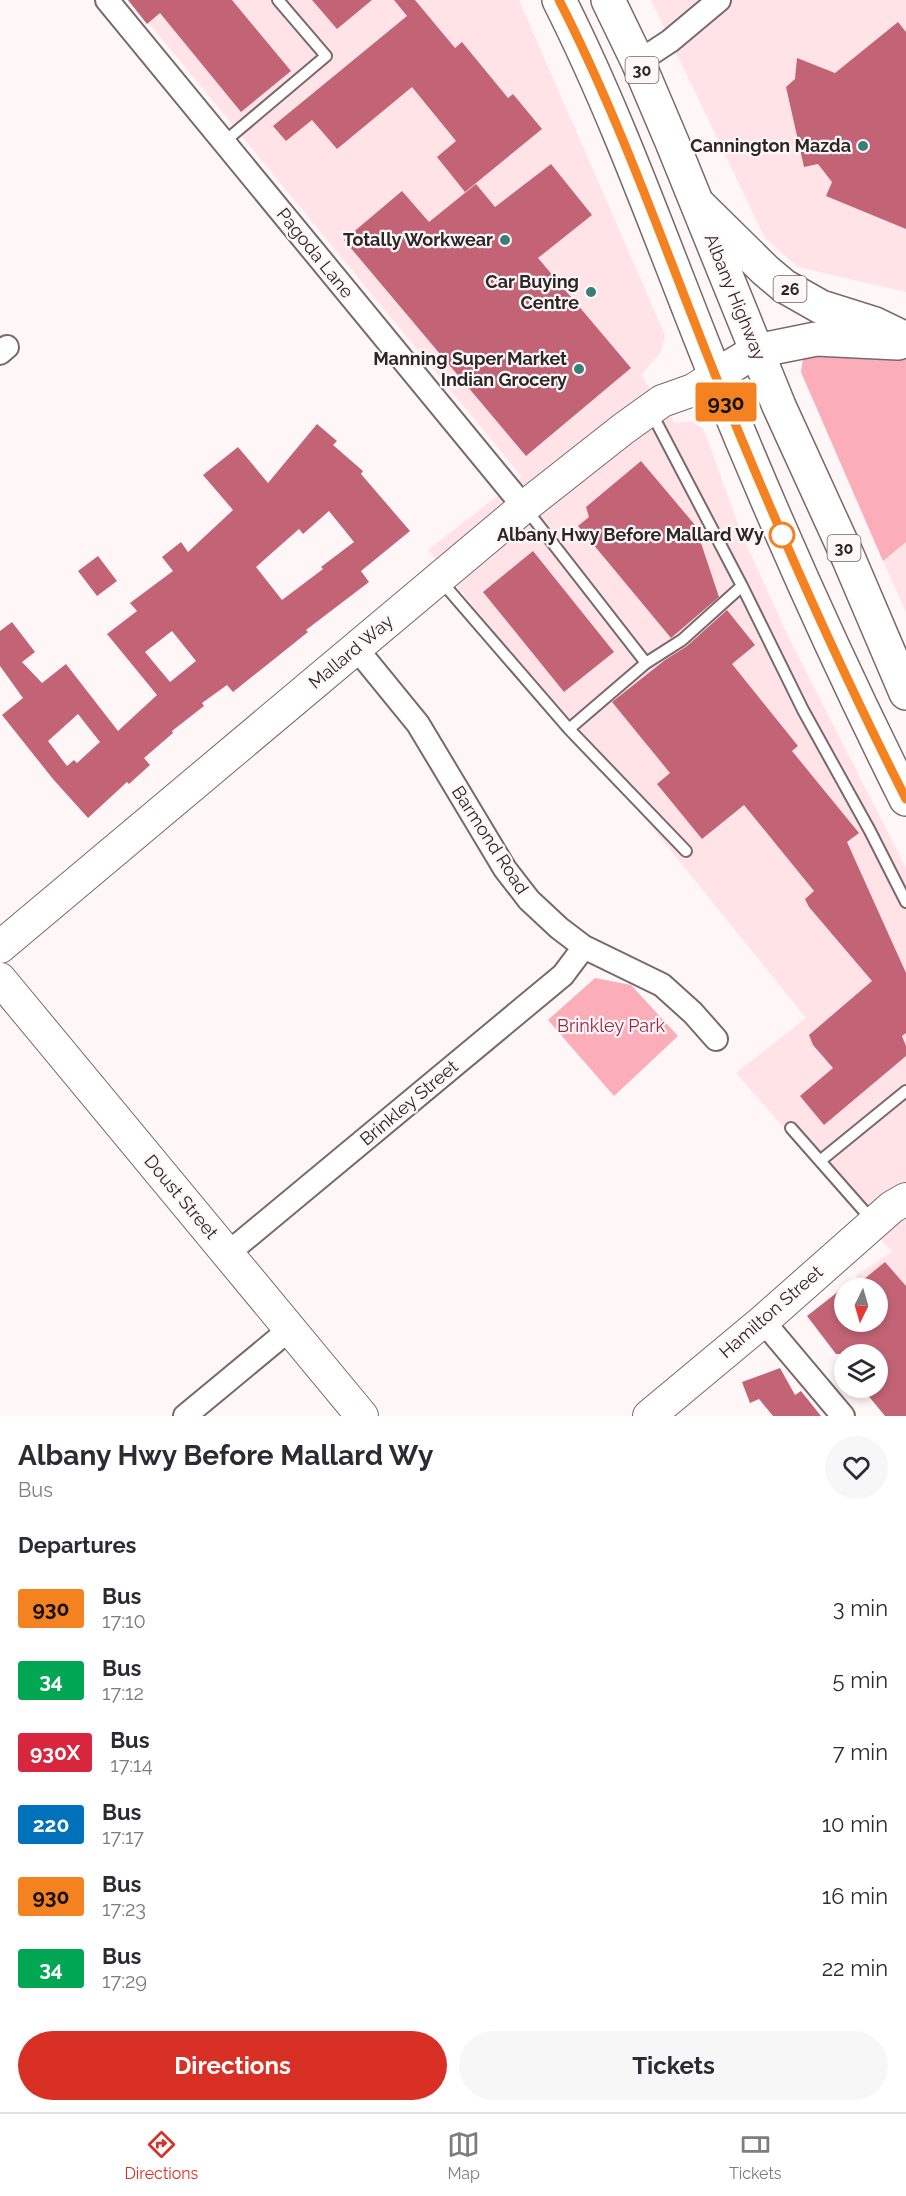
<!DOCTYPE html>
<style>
:root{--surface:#fff;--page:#f7f7f7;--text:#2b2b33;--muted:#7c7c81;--line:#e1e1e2;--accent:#d93025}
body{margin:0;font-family:Raleway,sans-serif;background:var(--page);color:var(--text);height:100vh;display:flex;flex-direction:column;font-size:22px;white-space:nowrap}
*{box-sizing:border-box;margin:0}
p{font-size:20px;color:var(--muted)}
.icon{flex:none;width:33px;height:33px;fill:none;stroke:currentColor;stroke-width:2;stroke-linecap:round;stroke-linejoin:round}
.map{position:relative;height:1416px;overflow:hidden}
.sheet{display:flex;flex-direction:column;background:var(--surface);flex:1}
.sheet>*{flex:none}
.badge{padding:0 12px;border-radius:4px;font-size:21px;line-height:39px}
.needle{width:39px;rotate:185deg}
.fabs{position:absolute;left:834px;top:1278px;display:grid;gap:12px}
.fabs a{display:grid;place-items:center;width:54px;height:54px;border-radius:50%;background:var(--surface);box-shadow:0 3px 9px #0003;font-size:30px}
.map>.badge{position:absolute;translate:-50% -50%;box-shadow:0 0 0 3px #fff}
h2{padding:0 18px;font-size:22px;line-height:54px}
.round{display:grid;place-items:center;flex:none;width:63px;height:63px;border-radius:32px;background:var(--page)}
.headline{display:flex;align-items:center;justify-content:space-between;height:102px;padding:0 18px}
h1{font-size:28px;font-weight:700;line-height:45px}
.primary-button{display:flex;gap:12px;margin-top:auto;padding:12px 18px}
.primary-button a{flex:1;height:69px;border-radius:36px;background:var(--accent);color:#fff;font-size:24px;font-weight:700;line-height:69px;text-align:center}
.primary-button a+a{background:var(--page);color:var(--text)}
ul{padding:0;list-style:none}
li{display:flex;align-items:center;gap:18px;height:72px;padding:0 18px}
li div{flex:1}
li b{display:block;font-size:22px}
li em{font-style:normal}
li .badge{min-width:66px;font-weight:700;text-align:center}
.menu{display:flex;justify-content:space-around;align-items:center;height:84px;border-top:2px solid var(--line);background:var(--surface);font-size:16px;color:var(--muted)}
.menu a{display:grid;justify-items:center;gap:3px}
.menu .current{color:var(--accent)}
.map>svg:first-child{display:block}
.built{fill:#ffe3e7}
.green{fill:#fbadb9}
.building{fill:#c36476;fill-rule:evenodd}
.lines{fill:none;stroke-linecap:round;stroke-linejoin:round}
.lane-casing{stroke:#79696b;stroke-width:14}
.street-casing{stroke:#79696b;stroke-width:26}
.secondary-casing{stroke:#79696b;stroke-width:34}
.primary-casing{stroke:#79696b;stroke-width:36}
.highway-casing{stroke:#79696b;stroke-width:36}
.lane{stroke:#fff;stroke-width:10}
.street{stroke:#fff;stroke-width:22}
.secondary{stroke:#fff;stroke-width:32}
.primary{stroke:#fff;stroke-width:33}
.highway{stroke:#fff;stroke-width:33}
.line-casing{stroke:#fff;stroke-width:14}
.line{stroke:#f58220;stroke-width:9}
.poi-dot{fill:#377f7b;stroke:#fef6f7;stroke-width:2}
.stop-dot{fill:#fff;stroke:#f58220;stroke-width:3}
.labels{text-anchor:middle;stroke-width:4.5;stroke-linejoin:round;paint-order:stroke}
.shield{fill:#fef6f7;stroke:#6c6465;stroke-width:1.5}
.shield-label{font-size:16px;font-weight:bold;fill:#2d2627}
.poi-label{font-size:18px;font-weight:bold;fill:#2d2627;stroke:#fef6f7;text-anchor:end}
.street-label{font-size:18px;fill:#2d2627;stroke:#fef6f7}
.stop-label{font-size:18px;font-weight:bold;fill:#2d2627;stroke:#fef6f7;text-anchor:end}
.park-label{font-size:18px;fill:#982544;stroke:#fef6f7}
</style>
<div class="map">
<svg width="906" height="1416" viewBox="0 0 906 1416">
<rect width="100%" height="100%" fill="#fef6f7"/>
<!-- built -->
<path class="built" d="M130 0H519L665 335 661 352 641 375 675 423 692 421 704 430 742 535 788 636 906 868V1339L878 1304V1288H865L855 1276 892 1252 736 1073 806 1018 428 550 522 477Z
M651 0H906V292L798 267 765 238Z
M906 542V612L883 561Z"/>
<!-- green -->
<path class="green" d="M811 352 889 356 906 360V542L883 561 801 372 803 359Z
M595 978 631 985 678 1036 614 1096 548 1020Z"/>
<!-- building -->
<path class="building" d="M128 0H232L291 71 241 112 160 13 147 24Z
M312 0H372L337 29Z
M394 0H415L455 48 462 42 508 98 513 94 542 129 465 192 437 157 456 141 412 87 337 149 312 120 286 141 273 126 407 16Z
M898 22 906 32V229L826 196 832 182 818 164 804 167 786 87 795 79 797 58 835 73Z
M551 164 592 215 538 258 631 368 526 456 344 240 402 191 429 222 476 184 495 207Z
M317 424 337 441 333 445 363 471 361 474 410 531 361 571 369 582 306 630 308 632 233 692 227 685 202 703 204 706 172 731 173 733 144 758 150 765 129 784 127 782 88 818 53 779 2 715 23 698 0 666V631L12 622 35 652 22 662 42 683 66 664 118 731 157 695 107 634 137 611 130 603 173 571 162 557 181 542 188 552 233 510 203 475 238 447 268 483ZM329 511 354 542 321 567 323 569 282 600 256 567 299 529 303 534ZM172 631 196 661 170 682 145 652ZM78 714 100 742 77 763 74 760 67 766 48 741Z
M641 461 695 525 719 597 671 638 578 526 589 517 586 507Z
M533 551 614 652 564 692 483 592Z
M98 556 117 581 97 596 78 571Z
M727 610 755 645 732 664 798 746 792 751 859 833 847 842 906 973V1033L902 1036 906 1046V1056L824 1125 800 1096 833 1068 813 1045 809 1035 872 981 809 907 805 899 814 891 744 805 702 839 657 784 670 773 612 702 665 660 687 646Z
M885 1262 906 1286V1416H885L862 1388H878V1354H836L807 1316 844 1287V1322H878V1288H853Z
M780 1368 795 1395 801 1391 821 1416H773L759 1399 750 1403 742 1382Z"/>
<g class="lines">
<defs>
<path id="lane" d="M224 142 326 56 278 0
M651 412 742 586 803 710 870 831 906 902
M526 509 646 663
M441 581 569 729 686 851
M569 729 646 663 682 640 742 586
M791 1128 872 1220
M820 1161 906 1091"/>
<path id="street" d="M107 0 524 507
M638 62 670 41 719 0
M0 353 7 347
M356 648 418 724 505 869 529 900 559 928 584 947 662 985 693 1013 716 1039
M227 1254 563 975 584 947
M763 1321 843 1416
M185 1416 290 1329"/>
<path id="secondary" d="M0 947 524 507 623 429 662 401 693 390 715 376
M0 979 362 1416
M649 1416 763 1321 892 1207 906 1199"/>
<path id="primary" d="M698 204 765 270 784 286 821 307 875 324 906 339
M715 376 756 351 816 339 898 343"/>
<path id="highway" d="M559 0C620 121 665 251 716 377 774 520 837 661 906 799
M608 0 638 62 672 142 779 406 848 557 906 693"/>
</defs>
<!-- lane casing -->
<use href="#lane" class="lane-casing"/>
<!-- street casing -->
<use href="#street" class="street-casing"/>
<!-- secondary casing -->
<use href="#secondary" class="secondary-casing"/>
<!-- primary casing -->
<use href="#primary" class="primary-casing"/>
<!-- highway casing -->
<use href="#highway" class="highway-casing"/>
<!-- lane -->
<use href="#lane" class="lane"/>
<!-- street -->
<use href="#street" class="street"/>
<!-- secondary -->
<use href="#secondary" class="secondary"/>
<!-- primary -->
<use href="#primary" class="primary"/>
<!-- highway -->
<use href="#highway" class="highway"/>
</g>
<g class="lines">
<defs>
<path id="line" d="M559 0C620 119 666 252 716 377 774 520 836 661 906 799"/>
</defs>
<!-- line casing -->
<use href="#line" class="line-casing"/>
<!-- line -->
<use href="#line" class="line"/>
</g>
<!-- markers -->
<g class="poi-dot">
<circle cx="863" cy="146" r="6"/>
<circle cx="505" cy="240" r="6"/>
<circle cx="591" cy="292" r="6"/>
<circle cx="579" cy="369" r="6"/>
</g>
<circle class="stop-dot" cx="782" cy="535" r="12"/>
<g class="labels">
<!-- shield labels -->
<g class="shield">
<rect x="625.5" y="57" width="33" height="26" rx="4.5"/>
<rect x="773.5" y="276" width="33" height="26" rx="4.5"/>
<rect x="827.5" y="535" width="33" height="26" rx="4.5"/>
</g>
<g class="shield-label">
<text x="642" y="76">30</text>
<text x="790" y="295">26</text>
<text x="844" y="554">30</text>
</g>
<!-- poi labels -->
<g class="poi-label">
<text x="851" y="152">Cannington Mazda</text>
<text x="493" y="246">Totally Workwear</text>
<text x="579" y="288">Car Buying<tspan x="579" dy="21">Centre</tspan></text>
<text x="567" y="365">Manning Super Market<tspan x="567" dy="21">Indian Grocery</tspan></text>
</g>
<!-- street labels -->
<g class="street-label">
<text transform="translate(315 253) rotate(51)" y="6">Pagoda Lane</text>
<text transform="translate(735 297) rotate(68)" y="6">Albany Highway</text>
<text transform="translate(351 652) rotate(-40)" y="6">Mallard Way</text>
<text transform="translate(490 840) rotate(57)" y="6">Barmond Road</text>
<text transform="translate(409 1103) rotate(-40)" y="6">Brinkley Street</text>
<text transform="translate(181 1197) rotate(50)" y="6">Doust Street</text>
<text transform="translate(771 1312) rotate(-41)" y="6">Hamilton Street</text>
</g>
<!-- stop labels -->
<g class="stop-label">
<text x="764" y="541">Albany Hwy Before Mallard Wy</text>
</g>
<!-- park labels -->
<g class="park-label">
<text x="611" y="1032">Brinkley Park</text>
</g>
</g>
</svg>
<div class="fabs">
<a><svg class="needle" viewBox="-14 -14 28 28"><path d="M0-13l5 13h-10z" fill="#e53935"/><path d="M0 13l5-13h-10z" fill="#7c7c81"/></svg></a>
<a><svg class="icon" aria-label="layers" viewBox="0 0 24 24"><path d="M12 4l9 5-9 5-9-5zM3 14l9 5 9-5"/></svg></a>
</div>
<b class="badge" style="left:726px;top:402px;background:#f58220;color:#111">930</b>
</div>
<section class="sheet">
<div class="headline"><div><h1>Albany Hwy Before Mallard Wy</h1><p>Bus</p></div><a class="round"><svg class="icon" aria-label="heart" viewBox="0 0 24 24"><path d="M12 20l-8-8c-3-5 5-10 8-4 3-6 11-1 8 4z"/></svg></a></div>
<h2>Departures</h2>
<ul>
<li><span class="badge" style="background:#f58220;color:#111">930</span><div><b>Bus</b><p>17:10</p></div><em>3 min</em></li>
<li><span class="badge" style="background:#00a651;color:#fff">34</span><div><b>Bus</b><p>17:12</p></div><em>5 min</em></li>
<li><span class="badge" style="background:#d7263d;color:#fff">930X</span><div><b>Bus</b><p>17:14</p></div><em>7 min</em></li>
<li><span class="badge" style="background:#0072bc;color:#fff">220</span><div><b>Bus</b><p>17:17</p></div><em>10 min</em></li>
<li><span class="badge" style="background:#f58220;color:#111">930</span><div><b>Bus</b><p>17:23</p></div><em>16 min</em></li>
<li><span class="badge" style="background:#00a651;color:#fff">34</span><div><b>Bus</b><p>17:29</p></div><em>22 min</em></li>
</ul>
<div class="primary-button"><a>Directions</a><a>Tickets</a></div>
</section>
<nav class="menu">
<a class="current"><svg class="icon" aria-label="directions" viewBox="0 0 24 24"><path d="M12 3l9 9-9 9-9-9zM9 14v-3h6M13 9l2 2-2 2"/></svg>Directions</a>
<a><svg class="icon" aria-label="map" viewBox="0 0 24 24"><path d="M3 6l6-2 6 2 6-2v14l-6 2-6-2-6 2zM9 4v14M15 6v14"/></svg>Map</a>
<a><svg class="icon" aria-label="tickets" viewBox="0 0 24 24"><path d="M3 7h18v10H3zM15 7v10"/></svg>Tickets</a>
</nav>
